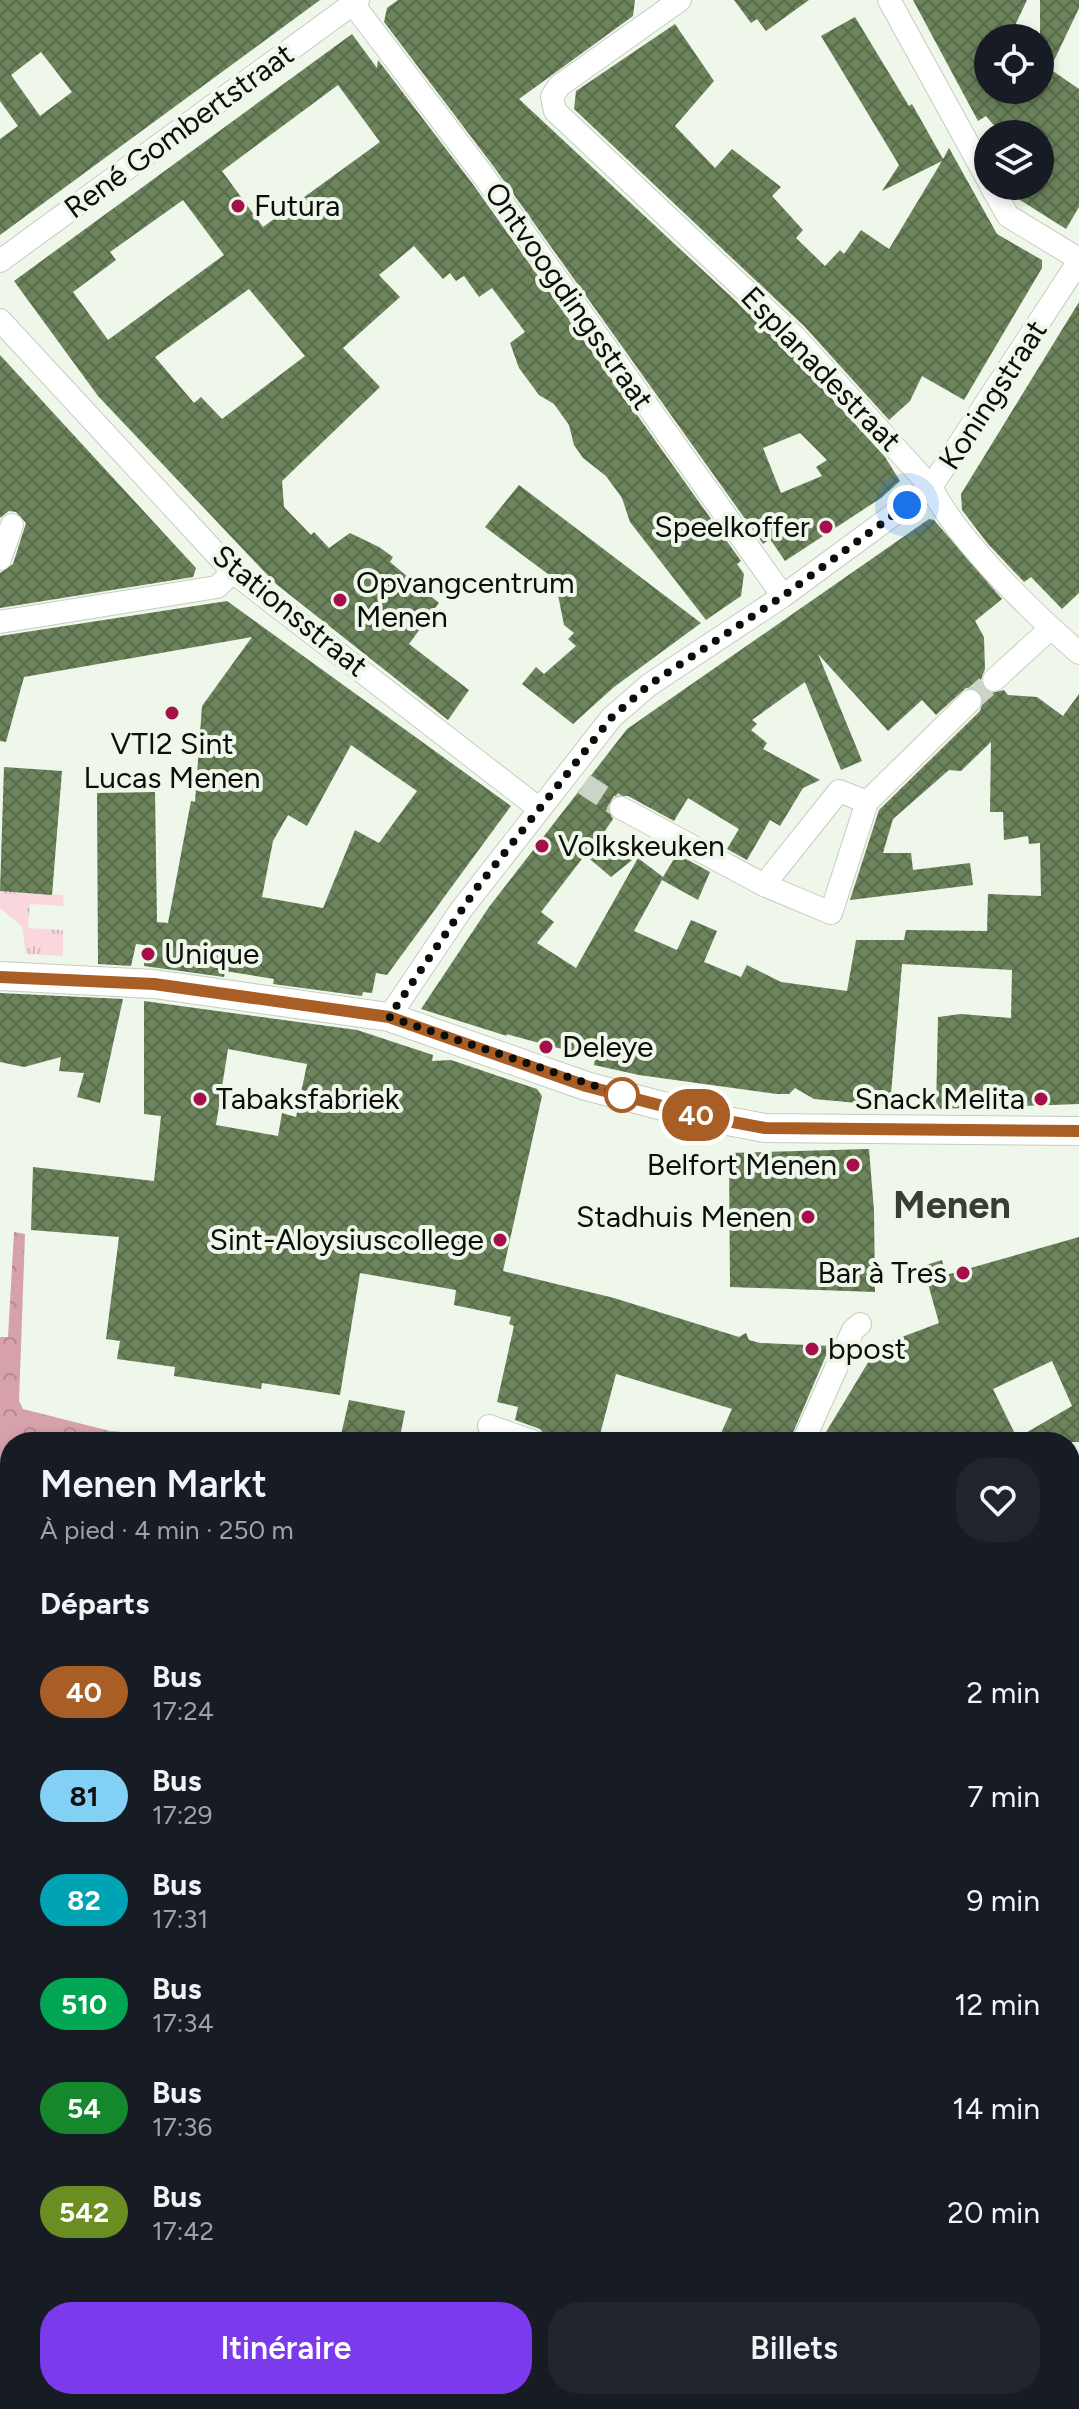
<!DOCTYPE html>
<html lang="fr">
<meta charset="utf-8">
<style>
:root{--surface:#171b24;--page:#20242c;--text:#f1f3f6;--muted:#9ea1a6;--accent:#7c3aed}
body{margin:0;font-family:Figtree,sans-serif;background:var(--page);color:var(--text);height:100vh;display:flex;flex-direction:column;font-size:30px;white-space:nowrap}
*{box-sizing:border-box;margin:0}
p{font-size:26px;color:var(--muted)}
.icon{flex:none;width:44px;height:44px;fill:none;stroke:currentColor;stroke-width:2;stroke-linecap:round;stroke-linejoin:round}
.map{position:relative;flex:1;overflow:hidden}
.details{position:absolute;left:0px;top:1432px;width:1080px;height:978px;display:flex;flex-direction:column;background:var(--surface);border-radius:32px 32px 0 0;box-shadow:0 4px 12px #0003}
.details>*{flex:none}
.badge{padding:0 16px;border-radius:26px;font-size:28px;line-height:52px}
.buttons{position:absolute;left:974px;top:24px;display:grid;gap:16px}
.buttons a{display:grid;place-items:center;width:80px;height:80px;border-radius:50%;background:var(--surface);box-shadow:0 4px 12px #0003;font-size:40px}
.you{position:absolute;width:40px;height:40px;margin:-20px;border:6px solid #fff;border-radius:50%;background:#1a73e8;box-shadow:0 0 0 12px #1a73e833}
.map>.badge{position:absolute;translate:-50% -50%;box-shadow:0 0 0 4px #fff}
h2{padding:0 40px;font-size:30px;line-height:72px}
.round{display:grid;place-items:center;flex:none;width:84px;height:84px;border-radius:32px;background:var(--page)}
.overview{display:flex;align-items:center;justify-content:space-between;height:136px;padding:0 40px}
h1{font-size:38px;font-weight:600;line-height:60px}
.primary-button{display:flex;gap:16px;margin-top:auto;padding:16px 40px}
.primary-button a{flex:1;height:92px;border-radius:32px;background:var(--accent);color:#fff;font-size:32px;font-weight:600;line-height:92px;text-align:center}
.primary-button a+a{background:var(--page);color:var(--text)}
ul{padding:0;list-style:none}
li{display:flex;align-items:center;gap:24px;height:104px;padding:0 40px}
li div{flex:1}
li b{display:block;font-size:30px}
li em{font-style:normal}
li .badge{min-width:88px;font-weight:700;text-align:center}
.map>svg:first-child{display:block}
.grass{fill:url(#grass-tufts)}
.forest{fill:url(#forest-crowns)}
.pitch{fill:#fad7dd}
.building{fill:url(#building-cross-hatch);fill-rule:evenodd}
.lines{fill:none;stroke-linecap:round;stroke-linejoin:round}
.minor-tunnel{stroke:#ccd4c7;stroke-width:22;stroke-dasharray:22 11;stroke-linecap:butt}
.minor-casing{stroke:#c4cdbf;stroke-width:24}
.tertiary-casing{stroke:#c4cdbf;stroke-width:30}
.minor{stroke:#fff;stroke-width:22}
.tertiary{stroke:#fff;stroke-width:28}
.line-casing{stroke:#fff;stroke-width:18}
.line{stroke:#a85e24;stroke-width:12}
.walk{stroke:#0b0e09;stroke-width:8;stroke-dasharray:0 14.4}
.poi-dot{fill:#a50f4a;stroke:#eef7e9;stroke-width:3}
.stop-dot{fill:#fff;stroke:#a85e24;stroke-width:4}
.labels{text-anchor:middle;stroke-width:8;stroke-linejoin:round;paint-order:stroke}
.street-label{font-size:30px;fill:#0b0e09;stroke:#eef7e9}
.poi-label{font-size:30px;fill:#0b0e09;stroke:#eef7e9;text-anchor:start}
.district-label{font-size:38px;font-weight:bold;fill:#383e33;stroke:#eef7e9}
</style>
<div class="map">
<svg width="1079" height="2409" viewBox="0 0 1079 2409">
<defs>
<pattern id="grass-tufts" width="24" height="20" patternUnits="userSpaceOnUse" patternTransform="scale(2)"><rect width="24" height="20" fill="#fad7dd"/><path d="M3 7l-1-3M5 7V3M7 7l1-3M15 17l-1-3M17 17v-4M19 17l1-3" fill="none" stroke="#d5b7bc"/></pattern>
<pattern id="forest-crowns" width="20" height="18" patternUnits="userSpaceOnUse" patternTransform="scale(2)"><rect width="20" height="18" fill="#d6a1ab"/><path d="M2 6a3 3 0 1 1 6 0M12 15a3 3 0 1 1 6 0" fill="none" stroke="#b68992"/></pattern>
<pattern id="building-cross-hatch" width="8" height="8" patternUnits="userSpaceOnUse" patternTransform="scale(2)"><rect width="8" height="8" fill="#6c835c"/><path d="M0 0l8 8M0 8l8-8" fill="none" stroke="#576a4a"/></pattern>
</defs>
<rect width="100%" height="100%" fill="#eef7e9"/>
<!-- grass -->
<path class="grass" d="M0 891 63 895 64 906 30 904 28 928 63 930V956L26 954 22 926 0 908Z
M754 2400H899V2409H724Z"/>
<!-- forest -->
<path class="forest" d="M14 1232 25 1234 19 1401 23 1409 110 1431 236 1442H10V1491L0 1481V1337H8Z
M1079 1781V1907L1070 1891V1783Z
M0 2006H10V2221L0 2218Z
M510 2400H625L637 2409H503Z"/>
<!-- pitch -->
<path class="pitch" d="M0 1760H10V2006H0Z"/>
<!-- building -->
<path class="building" d="M0 0H320L0 235V139L18 126 0 101ZM41 52 72 92 40 116 11 75Z
M398 0H635L633 16 519 99 784 346 885 457 900 481 881 498 785 561 770 539 763 544 494 167 384 22 387 8ZM800 433 827 460 816 467 822 476 781 493 763 448Z
M734 0H809L766 31 757 19 751 23Z
M913 0H1027L1009 38H988V90H1040V0H1079V8L1050 69 1079 89V207L1066 229 1012 195 1007 186H1040V134H1001L986 116 978 121Z
M855 17 909 106 912 104 943 159 949 148 997 234 1042 260V268L964 400 922 376 910 401 889 420 804 326 574 109 576 91 675 24 714 81 675 126 715 168 732 149 781 187 772 196 803 230 796 238 825 266 840 250 844 254 861 230 889 249 942 161 882 191 899 165 821 36Z
M352 34 377 68 378 60 472 183 741 561 737 564 744 574 741 596 706 620 630 522 622 498 606 476 583 458 574 445 569 425 554 404 539 395 519 368 510 343 525 332 492 288 479 297 464 276 456 281 450 273 443 279 414 246 379 275 400 297 343 348 380 387 282 481 284 507 311 535 314 532 329 548 350 533 379 547 393 557 390 562 439 603 409 644 469 690 448 720 276 584 98 396 14 281ZM338 85 380 142 263 227 222 171ZM183 200 224 255 108 340 73 292 116 260 110 252ZM249 289 305 356 222 419 201 397 194 403 155 357Z
M1079 302V593L1062 609 1031 577 1024 582 988 544 962 510 961 494Z
M0 355 196 568 193 577 0 608V573L13 564 26 523 16 512 9 511 0 518Z
M519 485 701 623 614 687 573 724 522 684 536 667 544 674 576 646 568 639 574 633 564 625 558 595 546 585 552 577 485 527Z
M929 519 934 520 1002 599 975 621 984 637 985 669 980 682 983 689 991 693 1004 690 1008 695 1037 697 1063 716 1079 694V1104L936 1109 938 1017 961 1014 1011 1018 1012 970 902 964 890 1106 814 1099 795 1088 789 1094H777L639 1075 594 1065 595 1058 506 1034 507 1036 421 1009 489 907 627 729ZM818 654 888 731 922 700 936 715 966 688H974L984 698 980 711 879 810 850 900 973 885 970 863 913 870 911 853H883L893 819 949 770 961 771 991 742 990 812H1003L1004 840 1028 836 1029 844 1040 843 1041 896 988 894 987 931 906 930 904 940H856L847 991 781 982 747 965 741 977 704 962 717 931 691 920 677 950 634 931 662 880 698 900 710 872 677 854 663 877 638 858 576 968 537 943 554 922 541 912 585 855 611 877 636 857 602 835 613 819 607 808 614 796H628L674 821 688 798 739 829 727 849 747 860 770 820 780 826 803 788 820 780 763 749 767 743 751 730 757 724 752 720 805 682 841 770 862 761Z
M227 601 511 806 387 975 376 973 372 993 363 992 362 996 273 984 274 979 225 971 224 977 144 966V945L136 944 131 966 98 964 97 793 155 792 157 922 168 923 191 801 195 802 202 706 252 637 24 677 6 742 0 741V636ZM351 745 417 791 379 843 355 830 323 908 262 897 273 841 288 815 307 826Z
M4 767 62 771 52 895 0 891Z
M0 993 123 999 100 1103 77 1097 84 1073 59 1071 61 1057 24 1067 0 1062Z
M144 1001 357 1030 433 1055 432 1061 451 1060 537 1089 542 1096 503 1271 614 1298 739 1337 746 1333 749 1340 760 1343 830 1346 789 1442H717L732 1409 616 1374 598 1442 548 1439 540 1429 515 1420 518 1407 497 1402 514 1326 509 1324 511 1317 454 1305 456 1290 360 1273 340 1395 262 1383 261 1389 174 1376 175 1367 117 1359 120 1341 106 1339 119 1237 31 1230 33 1167 154 1181 161 1116 144 1114ZM228 1049 307 1064 296 1117 282 1113 278 1136 216 1125Z
M869 1149 874 1211 875 1292 730 1287 729 1153Z
M1079 1237V1442H820L878 1346 939 1323 923 1266 942 1260 946 1275ZM1052 1361 1072 1406 1017 1438 993 1389Z
M349 1400 405 1411 399 1442 341 1435Z"/>
<g class="lines">
<!-- minor-tunnel -->
<path class="minor-tunnel" d="M970 701 994 680
M584 784 621 808"/>
<defs>
<path id="minor" d="M350 0 483 175 783 596
M680 0 559 86 552 97 555 111 794 336 931 487C958 541 1033 613 1079 653
M889 0 988 180
M991 186 1008 216 1079 259
M0 261 358 0
M0 320 233 572 537 807
M0 559 12 525
M0 622 217 587 233 572
M994 680 1051 628
M621 808 764 885 831 913 867 802 970 701
M764 885 839 791 867 802
M389 1017 461 910 612 717 649 685 783 596 931 487 1079 261
M489 1426 535 1442
M803 1442 853 1330 860 1324
M0 1539H10
M1070 1963 1079 1958
M1070 2000 1079 2041
M1070 2244 1079 2051
M0 2344 10 2353
M54 2400 65 2409
M1061 2409V2400"/>
<path id="tertiary" d="M0 976 154 984 389 1017 586 1086 701 1116 765 1128 1079 1131"/>
</defs>
<!-- minor casing -->
<use href="#minor" class="minor-casing"/>
<!-- tertiary casing -->
<use href="#tertiary" class="tertiary-casing"/>
<!-- minor -->
<use href="#minor" class="minor"/>
<!-- tertiary -->
<use href="#tertiary" class="tertiary"/>
</g>
<g class="lines">
<defs>
<path id="line" d="M0 977 154 984 389 1017 586 1086 701 1116 765 1128 1079 1131"/>
</defs>
<!-- line casing -->
<use href="#line" class="line-casing"/>
<!-- line -->
<use href="#line" class="line"/>
<!-- walk -->
<path class="walk" d="M622 1095 389 1017 476 889 612 717 649 685 783 596 907 505"/>
</g>
<!-- markers -->
<g class="poi-dot">
<circle cx="238" cy="206" r="8"/>
<circle cx="826" cy="527" r="8"/>
<circle cx="340" cy="600" r="8"/>
<circle cx="172" cy="713" r="8"/>
<circle cx="542" cy="846" r="8"/>
<circle cx="148" cy="954" r="8"/>
<circle cx="546" cy="1047" r="8"/>
<circle cx="200" cy="1099" r="8"/>
<circle cx="1041" cy="1099" r="8"/>
<circle cx="853" cy="1165" r="8"/>
<circle cx="808" cy="1217" r="8"/>
<circle cx="500" cy="1240" r="8"/>
<circle cx="963" cy="1273" r="8"/>
<circle cx="812" cy="1349" r="8"/>
</g>
<circle class="stop-dot" cx="622" cy="1095" r="16"/>
<g class="labels">
<!-- street labels -->
<g class="street-label">
<text transform="translate(179 131) rotate(-36)" y="10">René Gombertstraat</text>
<text transform="translate(569 296) rotate(55)" y="10">Ontvoogdingsstraat</text>
<text transform="translate(821 369) rotate(46)" y="10">Esplanadestraat</text>
<text transform="translate(993 395) rotate(-57)" y="10">Koningstraat</text>
<text transform="translate(290 611) rotate(39)" y="10">Stationsstraat</text>
</g>
<!-- poi labels -->
<g class="poi-label">
<text x="254" y="216">Futura</text>
<text x="810" y="537" text-anchor="end">Speelkoffer</text>
<text x="356" y="593">Opvangcentrum<tspan x="356" dy="34">Menen</tspan></text>
<text x="172" y="754" text-anchor="middle">VTI2 Sint<tspan x="172" dy="34">Lucas Menen</tspan></text>
<text x="558" y="856">Volkskeuken</text>
<text x="164" y="964">Unique</text>
<text x="562" y="1057">Deleye</text>
<text x="216" y="1109">Tabaksfabriek</text>
<text x="1025" y="1109" text-anchor="end">Snack Melita</text>
<text x="837" y="1175" text-anchor="end">Belfort Menen</text>
<text x="792" y="1227" text-anchor="end">Stadhuis Menen</text>
<text x="484" y="1250" text-anchor="end">Sint-Aloysiuscollege</text>
<text x="947" y="1283" text-anchor="end">Bar à Tres</text>
<text x="828" y="1359">bpost</text>
</g>
<!-- district labels -->
<g class="district-label">
<text x="952" y="1218">Menen</text>
</g>
</g>
</svg>
<div class="buttons">
<a><svg class="icon" aria-label="locate" viewBox="0 0 24 24"><circle cx="12" cy="12" r="6"/><path d="M12 2v4M12 18v4M2 12h4M18 12h4"/></svg></a>
<a><svg class="icon" aria-label="layers" viewBox="0 0 24 24"><path d="M12 4l9 5-9 5-9-5zM3 14l9 5 9-5"/></svg></a>
</div>
<div class="you" style="left:907px;top:505px"></div>
<b class="badge" style="left:696px;top:1115px;background:#a85e24;color:#fff">40</b>
<section class="details">
<div class="overview"><div><h1>Menen Markt</h1><p>À pied · 4 min · 250 m</p></div><a class="round"><svg class="icon" aria-label="heart" viewBox="0 0 24 24"><path d="M12 20l-8-8c-3-5 5-10 8-4 3-6 11-1 8 4z"/></svg></a></div>
<h2>Départs</h2>
<ul>
<li><span class="badge" style="background:#a85e24;color:#fff">40</span><div><b>Bus</b><p>17:24</p></div><em>2 min</em></li>
<li><span class="badge" style="background:#83d0f5;color:#111">81</span><div><b>Bus</b><p>17:29</p></div><em>7 min</em></li>
<li><span class="badge" style="background:#00a3b4;color:#fff">82</span><div><b>Bus</b><p>17:31</p></div><em>9 min</em></li>
<li><span class="badge" style="background:#00a651;color:#fff">510</span><div><b>Bus</b><p>17:34</p></div><em>12 min</em></li>
<li><span class="badge" style="background:#15882e;color:#fff">54</span><div><b>Bus</b><p>17:36</p></div><em>14 min</em></li>
<li><span class="badge" style="background:#6b8e23;color:#fff">542</span><div><b>Bus</b><p>17:42</p></div><em>20 min</em></li>
</ul>
<div class="primary-button"><a>Itinéraire</a><a>Billets</a></div>
</section>
</div>
